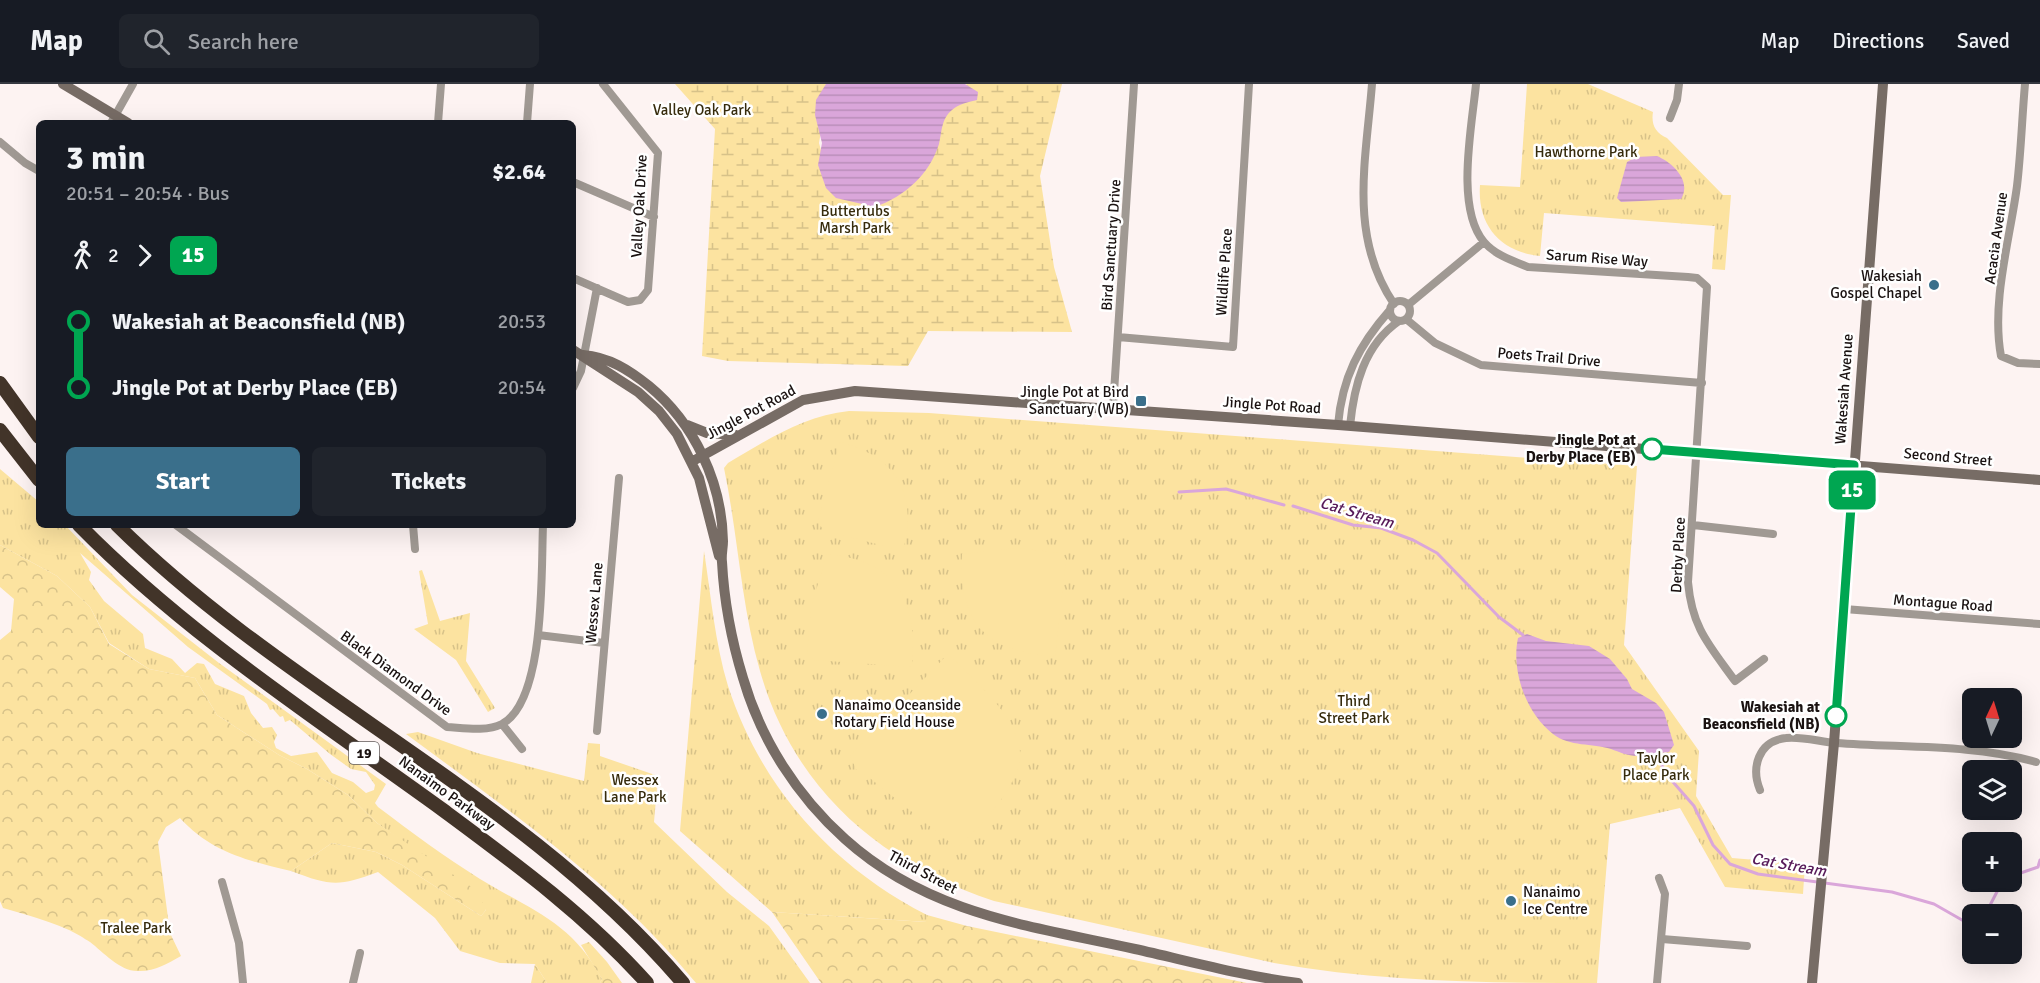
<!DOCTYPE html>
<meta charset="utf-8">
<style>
:root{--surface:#171b24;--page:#20242c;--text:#f1f3f6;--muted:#9ea1a6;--line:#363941;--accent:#3a6f8b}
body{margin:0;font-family:Signika,sans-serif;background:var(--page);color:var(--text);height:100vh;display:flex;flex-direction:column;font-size:22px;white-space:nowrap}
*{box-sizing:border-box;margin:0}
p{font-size:20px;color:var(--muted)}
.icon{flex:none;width:33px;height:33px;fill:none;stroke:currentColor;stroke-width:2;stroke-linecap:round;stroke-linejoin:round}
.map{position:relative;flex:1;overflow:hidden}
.details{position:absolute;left:36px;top:36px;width:540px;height:408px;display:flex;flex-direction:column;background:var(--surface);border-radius:9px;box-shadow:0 6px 24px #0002}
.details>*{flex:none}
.badge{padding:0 12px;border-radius:9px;font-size:21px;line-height:39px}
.needle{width:39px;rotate:4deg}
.fabs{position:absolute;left:1962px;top:604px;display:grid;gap:12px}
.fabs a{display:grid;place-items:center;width:60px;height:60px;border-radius:9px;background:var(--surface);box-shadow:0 6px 24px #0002;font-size:30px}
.map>.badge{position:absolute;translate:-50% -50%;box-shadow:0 0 0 3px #fff}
.legs{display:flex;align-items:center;gap:9px;height:66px;padding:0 30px;font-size:20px}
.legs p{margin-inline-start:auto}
.headline{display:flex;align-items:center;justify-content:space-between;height:102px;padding:0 30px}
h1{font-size:33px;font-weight:700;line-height:45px}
.button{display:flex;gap:12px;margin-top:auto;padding:12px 30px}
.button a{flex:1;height:69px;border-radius:9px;background:var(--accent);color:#fff;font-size:24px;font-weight:700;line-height:69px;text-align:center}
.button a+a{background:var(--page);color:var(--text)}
ul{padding:0 30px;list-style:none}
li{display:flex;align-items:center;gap:21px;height:66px;font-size:22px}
li i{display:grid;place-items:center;width:9px;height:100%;margin:0 8px;background:currentColor}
li i::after{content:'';width:15px;height:15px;margin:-8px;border:4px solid;border-radius:50%;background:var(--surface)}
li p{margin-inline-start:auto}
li:first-child i{background:linear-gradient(#0000 50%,currentColor 0)}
li:last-child i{background:linear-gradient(currentColor 50%,#0000 0)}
header{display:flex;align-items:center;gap:36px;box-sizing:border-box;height:84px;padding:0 30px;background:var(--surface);border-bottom:2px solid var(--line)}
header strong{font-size:28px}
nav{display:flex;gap:33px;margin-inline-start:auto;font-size:21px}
.search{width:420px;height:54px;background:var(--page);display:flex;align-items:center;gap:15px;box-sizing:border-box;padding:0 21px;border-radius:9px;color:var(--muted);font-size:22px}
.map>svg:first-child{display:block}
.grass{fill:url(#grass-tufts);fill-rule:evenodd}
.forest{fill:url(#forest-crowns)}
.wetland{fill:url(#wetland-marsh)}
.garden{fill:#fce3a0}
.water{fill:url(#water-rules)}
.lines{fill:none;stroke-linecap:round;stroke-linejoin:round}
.stream{stroke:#daa6da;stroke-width:3}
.street{stroke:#a09993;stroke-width:8}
.secondary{stroke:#776c65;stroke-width:10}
.highway{stroke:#423429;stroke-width:14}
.line-1-casing{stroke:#fff;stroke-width:14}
.line-1{stroke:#00a651;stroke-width:9}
.poi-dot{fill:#3a6f8b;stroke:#fff;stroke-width:2}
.stop-1-dot{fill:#fff;stroke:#00a651;stroke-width:3}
.labels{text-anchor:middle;stroke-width:5;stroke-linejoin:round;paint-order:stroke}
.shield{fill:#fff;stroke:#5f5958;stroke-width:1.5}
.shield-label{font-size:14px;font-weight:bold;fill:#1a1211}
.park-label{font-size:15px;fill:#362b0c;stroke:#fff}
.street-label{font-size:15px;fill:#1a1211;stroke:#fff}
.poi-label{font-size:15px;fill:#1a1211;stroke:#fff;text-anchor:end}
.stop-label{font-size:15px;font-weight:bold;fill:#1a1211;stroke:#fff;text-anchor:end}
.water-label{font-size:16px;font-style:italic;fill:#571a59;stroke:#fff}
</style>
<header>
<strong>Map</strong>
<div class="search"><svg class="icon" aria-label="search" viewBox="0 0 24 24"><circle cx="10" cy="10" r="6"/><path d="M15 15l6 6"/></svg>Search here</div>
<nav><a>Map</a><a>Directions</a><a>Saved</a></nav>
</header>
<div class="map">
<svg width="2040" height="899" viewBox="0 0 2040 899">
<defs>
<pattern id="grass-tufts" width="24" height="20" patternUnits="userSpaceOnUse" patternTransform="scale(1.5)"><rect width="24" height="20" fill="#fce3a0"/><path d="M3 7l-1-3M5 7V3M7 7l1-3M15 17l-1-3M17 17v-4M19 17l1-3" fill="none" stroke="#d7c289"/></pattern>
<pattern id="forest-crowns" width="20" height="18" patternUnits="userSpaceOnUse" patternTransform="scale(1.5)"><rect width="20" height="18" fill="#fce3a0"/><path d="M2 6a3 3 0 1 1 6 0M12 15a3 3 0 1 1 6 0" fill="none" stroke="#d7c289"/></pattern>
<pattern id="wetland-marsh" width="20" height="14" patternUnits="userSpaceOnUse" patternTransform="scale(1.5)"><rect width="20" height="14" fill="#fce3a0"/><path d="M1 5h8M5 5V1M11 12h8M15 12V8" fill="none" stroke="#d7c289"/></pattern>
<pattern id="water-rules" width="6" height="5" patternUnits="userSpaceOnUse" patternTransform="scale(1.5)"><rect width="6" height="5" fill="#daa6da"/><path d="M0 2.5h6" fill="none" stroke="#ba8eba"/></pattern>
</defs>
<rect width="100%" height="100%" fill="#fdf3f2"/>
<!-- grass -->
<path class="grass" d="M1527 0H1588L1653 28C1651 40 1655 49 1667 54L1723 111H1731L1725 186 1712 185 1715 142 1544 129 1540 172C1500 168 1477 141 1480 101L1520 103Z
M849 327 929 329 1637 382 1624 561 1699 667 1696 712 1732 774 1805 780 1803 810 1725 803 1680 724 1610 740 1597 899C1489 899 1381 898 1274 879L994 817C880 779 794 706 760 587 741 521 738 451 724 384L728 379C767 356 803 332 849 327Z
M0 385 39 418V441H65L132 511 219 579 386 700 375 719 378 723C411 748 445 773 480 795 531 826 573 839 602 895L600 899H547L535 880 500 879 460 867 435 834 378 788C338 803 331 802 291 787L332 759 376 768 402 781 481 832 486 826 445 788 377 739 348 711 307 685 279 671 217 631 195 594 149 585 109 559 90 523 57 492 0 461ZM80 469 188 563 267 620 270 626 273 625 280 633 283 632 285 638 290 636 330 670 351 685 366 688 375 701 374 706 366 709 353 698 332 689 317 668 291 672 276 664 274 658 277 651 272 643 263 644 251 629 244 612 215 600 204 580 197 579 185 589 172 575 145 564 143 550 104 517 89 496 91 488Z
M704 467C711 512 715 559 728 602 761 704 833 783 927 831V838L772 828 680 747Z
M422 486 440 537 470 529 466 577 495 624 488 628 456 576 414 545 428 540 419 487Z
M418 648 477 669 584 697 588 659 600 660V672L658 692 654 738 727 808 769 842 810 899H696C614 799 510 727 406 650Z"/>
<!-- forest -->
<path class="forest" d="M0 461 57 492 90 523 109 560 149 585 195 594 217 631 279 671 307 685 348 711 377 739 476 806 486 826 481 832 402 781 376 768 332 759 291 787C248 777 211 768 180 734L166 743 158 758 170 849 181 872C167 880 154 888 137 887 120 887 103 868 90 858 64 840 33 833 3 824L0 817V556L11 547 14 515 0 503Z
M772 828 926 838 927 831 967 842 1247 899H821Z
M589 858 607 878 622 899H600L602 895 581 861Z
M535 880 547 899H531Z"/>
<!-- wetland -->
<path class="wetland" d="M675 0H829L819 59 822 70 924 36 967 0H1062L1040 92 1054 183 1072 248 928 247 908 282 728 277 702 272 715 45Z"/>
<!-- garden -->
<path class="garden" d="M840 358C897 373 918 410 903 467L823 446 818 437Z
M1017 464 1061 469 1066 475 1055 573C987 567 958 540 962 470Z
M827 470C898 477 918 517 912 583L814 576 807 568 811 523Z
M948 570C973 595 1010 625 1019 661 1028 695 979 744 957 764L866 691 857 687 850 672Z"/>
<!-- water -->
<path class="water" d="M826 0H965L978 8 977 16C969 18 958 20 952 26 941 35 942 48 939 60 929 91 905 112 875 123L836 114 826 104 818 81 822 59 815 31 816 16Z
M1657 72C1673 79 1692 97 1681 115L1621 118 1617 114 1627 78 1636 73Z
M1527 550 1546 557 1589 562 1610 575 1627 595 1632 605 1656 619 1664 628 1674 661 1669 668C1659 669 1648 672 1637 672 1628 672 1619 668 1611 665 1592 659 1570 663 1553 650 1526 629 1511 587 1518 554Z"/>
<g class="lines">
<!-- stream -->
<path class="stream" d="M1179 408 1226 405 1284 421
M1293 422 1353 441 1381 444 1413 456 1437 469 1499 533 1523 551
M1656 669 1666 690 1694 722 1713 761 1730 780 1758 790 1892 808 1934 820 1962 836H1972
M2012 792 2038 783 2040 776
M1985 831 2002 798"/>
<!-- street -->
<path class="street" d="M1372 0C1366 77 1348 152 1394 220
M1476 0C1472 42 1455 124 1484 158 1495 171 1513 177 1528 183L1688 193 1697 194 1707 203 1688 498C1692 544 1709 561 1735 597L1764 575
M2025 0C2022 34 2021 68 2017 102 2010 155 1991 218 2001 272L2018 279 2040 280
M1670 34 1677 16 1679 0
M111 39 133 0
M438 39 441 0
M527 39 530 0
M0 58 25 79 39 87
M573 98 654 133
M573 194 628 218 640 216 648 206 658 69 603 0
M1390 227a10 10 0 1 1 20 0a10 10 0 1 1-20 0Z
M1408 221 1484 158
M1406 235 1435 259 1481 281 1702 299
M1118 253 1233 263 1249 0
M573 304 581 287 597 204
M1113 324 1134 0
M1338 341C1342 294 1359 261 1390 226
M1350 342C1354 302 1364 261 1399 237
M176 441 447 643C464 644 486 648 502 640 546 616 541 486 543 441
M413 441 415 465
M1693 441 1773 450
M1844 525 2040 540
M538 551 604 559
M502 640 522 665
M597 647 619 394
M1760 706C1751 684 1758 657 1786 654 1801 652 1821 658 1836 659 1903 664 1972 660 2036 678
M222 798 239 859 243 899
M1662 855 1747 862
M353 899 360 869
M1657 899 1665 810 1659 794"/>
<!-- secondary -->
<path class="secondary" d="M63 0 128 39
M573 266 638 308 659 327 677 350 699 394 719 472
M583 271C609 273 629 286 649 302 694 339 722 398 723 457 723 464 721 471 722 478 724 516 732 558 743 594 761 656 797 712 845 755 928 830 1030 842 1135 865 1189 877 1243 892 1298 899
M687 341 707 349 736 351
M693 377 803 316 855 307 1338 341 2040 396
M1812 899 1834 659 1883 0"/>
<!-- highway -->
<path class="highway" d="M0 299 39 353
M0 346 39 396
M79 441C187 551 319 636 443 726 516 780 587 832 647 899
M117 441C290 612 524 712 683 899"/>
</g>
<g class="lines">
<defs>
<path id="line-1" d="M1652 365 1854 381 1836 632"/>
</defs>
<!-- line-1 casing -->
<use href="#line-1" class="line-1-casing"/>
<!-- line-1 -->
<use href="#line-1" class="line-1"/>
</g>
<!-- markers -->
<g class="poi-dot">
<circle cx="1934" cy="201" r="6"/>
<rect x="1135" y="311" width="12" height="12" rx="3"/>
<circle cx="822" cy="630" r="6"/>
<circle cx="1511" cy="817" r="6"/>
</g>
<g class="stop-1-dot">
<circle cx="1652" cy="365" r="10"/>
<circle cx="1836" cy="632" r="10"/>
</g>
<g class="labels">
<!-- shield labels -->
<rect class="shield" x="349" y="658" width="30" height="22" rx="4.5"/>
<g class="shield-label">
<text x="364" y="674">19</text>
</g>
<!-- park labels -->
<g class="park-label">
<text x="702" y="31">Valley Oak Park</text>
<text x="1586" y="73">Hawthorne Park</text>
<text x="855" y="132">Buttertubs<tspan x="855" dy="17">Marsh Park</tspan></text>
<text x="1354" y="622">Third<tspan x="1354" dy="17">Street Park</tspan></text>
<text x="1656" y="679">Taylor<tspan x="1656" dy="17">Place Park</tspan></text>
<text x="635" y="701">Wessex<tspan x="635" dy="17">Lane Park</tspan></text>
<text x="136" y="849">Tralee Park</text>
</g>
<!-- street labels -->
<g class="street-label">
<text transform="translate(639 122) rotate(-87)" y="5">Valley Oak Drive</text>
<text transform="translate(1996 154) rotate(-82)" y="5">Acacia Avenue</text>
<text transform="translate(1111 161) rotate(-86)" y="5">Bird Sanctuary Drive</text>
<text transform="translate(1597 174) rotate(4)" y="5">Sarum Rise Way</text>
<text transform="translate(1224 188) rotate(-86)" y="5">Wildlife Place</text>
<text transform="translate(1549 273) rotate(5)" y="5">Poets Trail Drive</text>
<text transform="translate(1844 305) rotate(-86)" y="5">Wakesiah Avenue</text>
<text transform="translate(1272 321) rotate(4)" y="5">Jingle Pot Road</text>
<text transform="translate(751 328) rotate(-28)" y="5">Jingle Pot Road</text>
<text transform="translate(1948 373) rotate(5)" y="5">Second Street</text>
<text transform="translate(1678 471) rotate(-87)" y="5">Derby Place</text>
<text transform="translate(594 519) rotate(-85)" y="5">Wessex Lane</text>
<text transform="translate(1943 519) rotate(4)" y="5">Montague Road</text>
<text transform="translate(396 589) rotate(36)" y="5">Black Diamond Drive</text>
<text transform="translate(447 709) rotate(36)" y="5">Nanaimo Parkway</text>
<text transform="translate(923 788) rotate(28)" y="5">Third Street</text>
</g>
<!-- poi labels -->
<g class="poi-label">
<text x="1922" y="197">Wakesiah<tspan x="1922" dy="17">Gospel Chapel</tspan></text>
<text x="1129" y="313">Jingle Pot at Bird<tspan x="1129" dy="17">Sanctuary (WB)</tspan></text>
<text x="834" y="626" text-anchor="start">Nanaimo Oceanside<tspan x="834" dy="17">Rotary Field House</tspan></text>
<text x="1523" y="813" text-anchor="start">Nanaimo<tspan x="1523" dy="17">Ice Centre</tspan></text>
</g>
<!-- stop labels -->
<g class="stop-label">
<text x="1636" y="361">Jingle Pot at<tspan x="1636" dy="17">Derby Place (EB)</tspan></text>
<text x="1820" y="628">Wakesiah at<tspan x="1820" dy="17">Beaconsfield (NB)</tspan></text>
</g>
<!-- water labels -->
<g class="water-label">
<text transform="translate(1357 428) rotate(16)" y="6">Cat Stream</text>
<text transform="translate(1789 780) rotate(10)" y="6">Cat Stream</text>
</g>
</g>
</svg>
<div class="fabs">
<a><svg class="needle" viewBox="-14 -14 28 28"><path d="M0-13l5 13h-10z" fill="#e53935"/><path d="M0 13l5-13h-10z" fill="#9ea1a6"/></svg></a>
<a><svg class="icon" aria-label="layers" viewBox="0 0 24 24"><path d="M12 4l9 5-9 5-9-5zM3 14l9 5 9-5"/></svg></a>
<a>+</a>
<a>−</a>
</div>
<b class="badge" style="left:1852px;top:406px;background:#00a651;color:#fff">15</b>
<section class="details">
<div class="headline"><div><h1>3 min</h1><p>20:51 – 20:54 · Bus</p></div><b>$2.64</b></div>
<div class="legs"><svg class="icon" aria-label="walk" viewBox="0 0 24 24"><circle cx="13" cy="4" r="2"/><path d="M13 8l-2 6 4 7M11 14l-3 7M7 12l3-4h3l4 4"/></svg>2<svg class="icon" aria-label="forward" viewBox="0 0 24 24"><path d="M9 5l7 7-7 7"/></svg><b class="badge" style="background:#00a651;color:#fff">15</b></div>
<ul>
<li><i style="color:#00a651"></i><b>Wakesiah at Beaconsfield (NB)</b><p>20:53</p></li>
<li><i style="color:#00a651"></i><b>Jingle Pot at Derby Place (EB)</b><p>20:54</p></li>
</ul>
<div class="button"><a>Start</a><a>Tickets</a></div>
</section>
</div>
